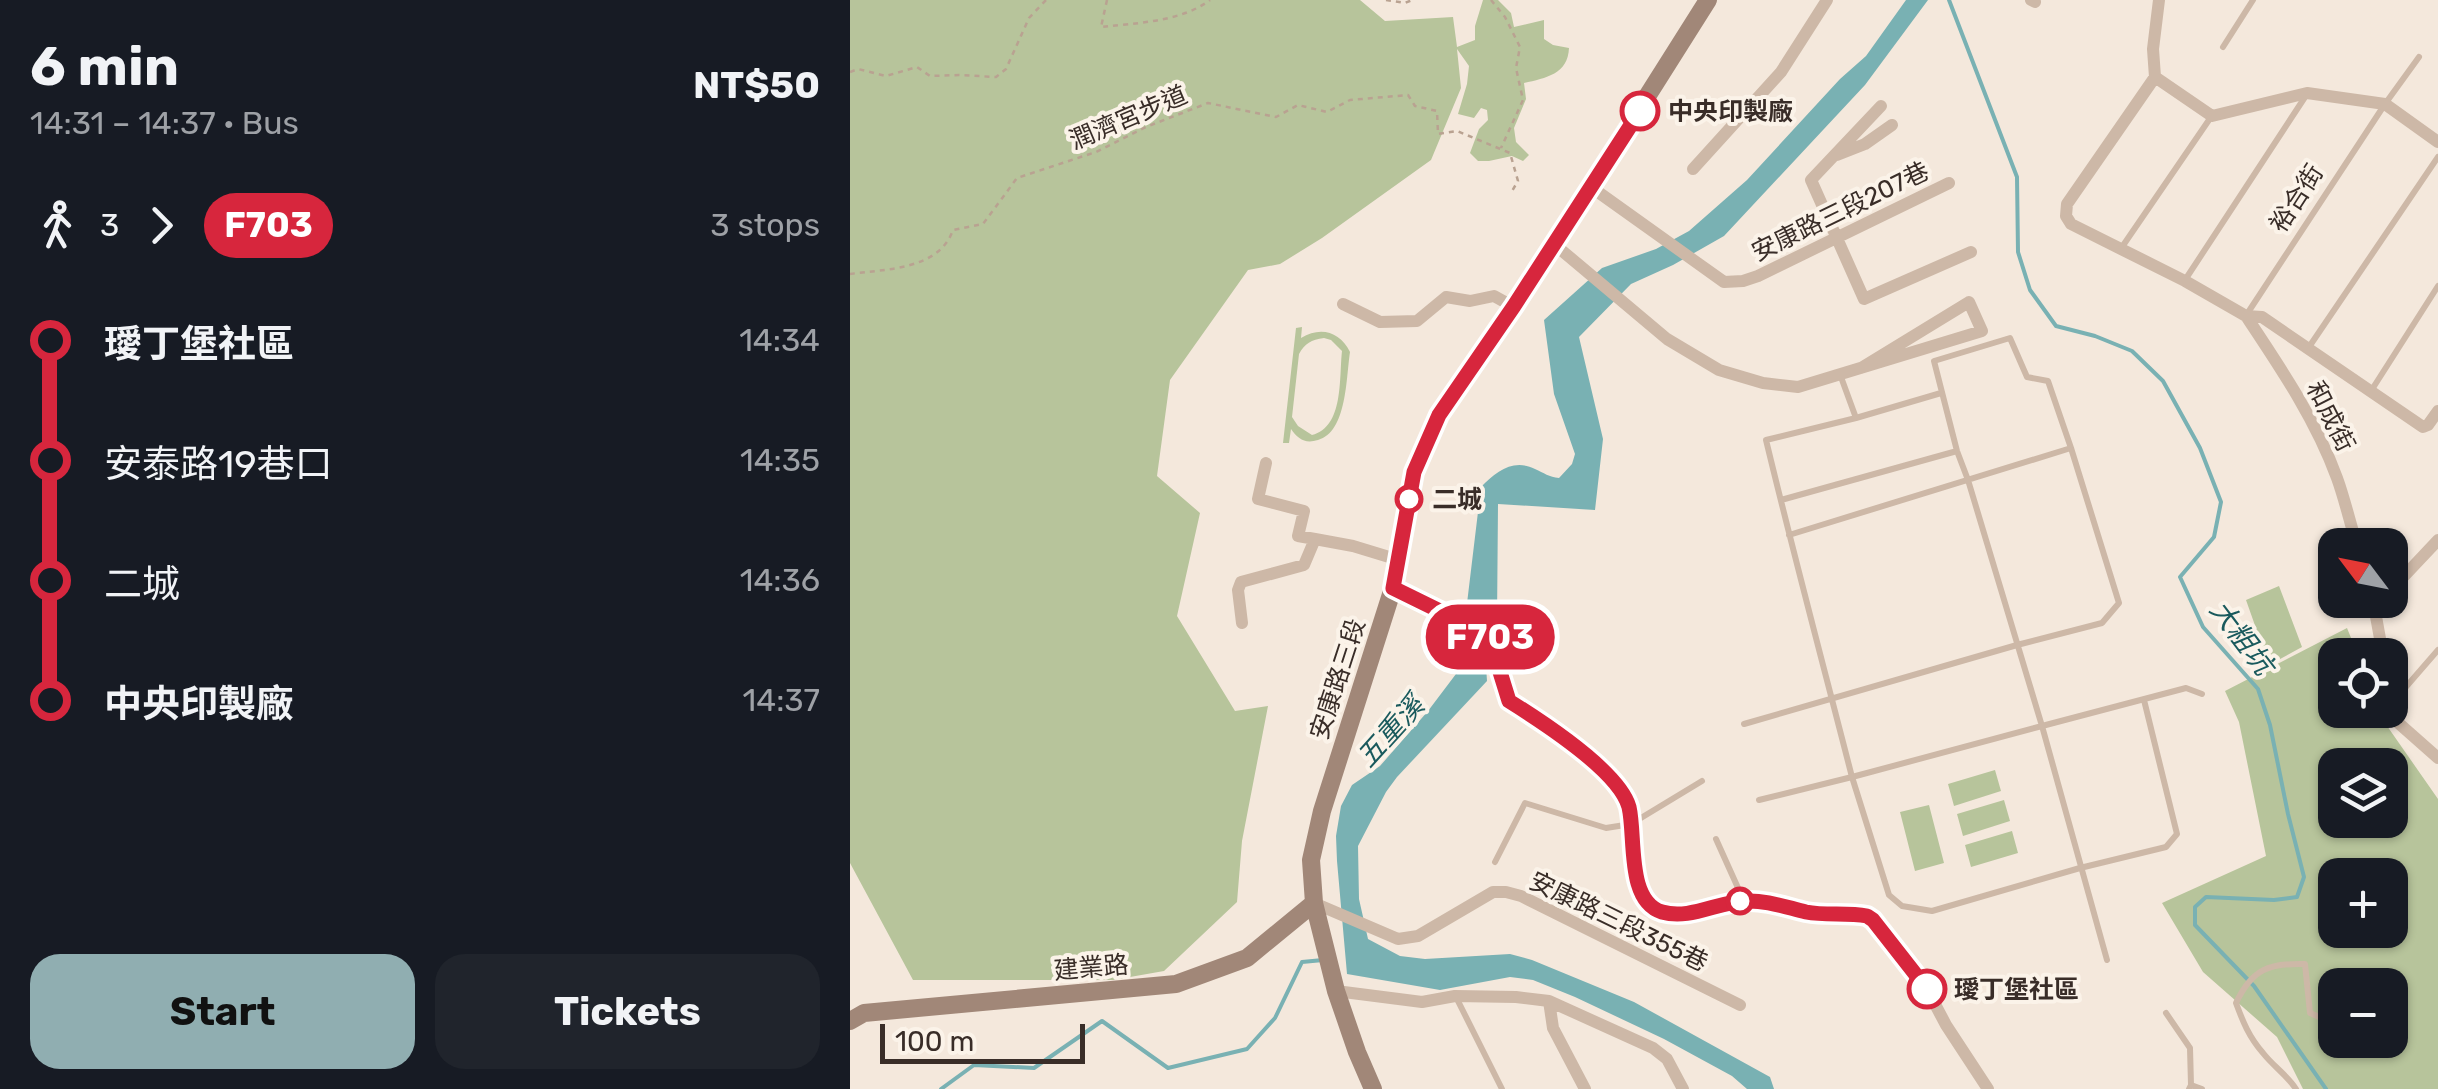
<!DOCTYPE html>
<meta charset="utf-8">
<style>
:root{--surface:#171b24;--page:#20242c;--text:#f1f3f6;--muted:#9ea1a6;--accent:#90aeb1}
body{margin:0;font-family:Rubik,"Noto Sans TC",sans-serif;background:var(--page);color:var(--text);height:100vh;display:flex;flex-direction:column;font-size:38px;white-space:nowrap}
*{box-sizing:border-box;margin:0}
p{font-size:32px;color:var(--muted)}
.icon{flex:none;width:55px;height:55px;fill:none;stroke:currentColor;stroke-width:2;stroke-linecap:round;stroke-linejoin:round}
.map{position:relative;flex:1;overflow:hidden}
.sheet{display:flex;flex-direction:column;background:var(--surface);width:850px}
.sheet>*{flex:none}
.badge{padding:0 20px;border-radius:32px;font-size:35px;line-height:65px}
.needle{width:65px;rotate:302deg}
.buttons{position:absolute;left:1468px;top:528px;display:grid;gap:20px}
.buttons a{display:grid;place-items:center;width:90px;height:90px;border-radius:20px;background:var(--surface);box-shadow:0 2px 8px #0004;font-size:50px}
.scale{position:absolute;left:30px;bottom:25px;width:205px;box-sizing:border-box;padding-left:10px;border:5px solid #392d28;border-top:0;font-size:28px;line-height:35px;white-space:nowrap;color:#392d28;-webkit-text-stroke:8px #fbf3e9;paint-order:stroke}
.map>.badge{position:absolute;translate:-50% -50%;box-shadow:0 0 0 5px #fff}
.legs{display:flex;align-items:center;gap:15px;height:110px;padding:0 30px;font-size:32px}
.legs p{margin-inline-start:auto}
.head{display:flex;align-items:center;justify-content:space-between;height:170px;padding:0 30px}
h1{font-size:55px;font-weight:700;line-height:75px}
.primary-button{display:flex;gap:20px;margin-top:auto;padding:20px 30px}
.primary-button a{flex:1;height:115px;border-radius:30px;background:var(--accent);color:#111;font-size:40px;font-weight:700;line-height:115px;text-align:center}
.primary-button a+a{background:var(--page);color:var(--text)}
ul{padding:0 30px;list-style:none}
li{display:flex;align-items:center;gap:35px;height:120px;font-size:38px}
li i{display:grid;place-items:center;width:15px;height:100%;margin:0 12px;background:currentColor}
li i::after{content:'';width:25px;height:25px;margin:-12px;border:8px solid;border-radius:50%;background:var(--surface)}
li p{margin-inline-start:auto}
li:first-child i{background:linear-gradient(#0000 50%,currentColor 0)}
li:last-child i{background:linear-gradient(currentColor 50%,#0000 0)}
main{display:flex;flex:1;min-height:0}
.map>svg:first-child{display:block}
.green{fill:#b7c49b;fill-rule:evenodd}
.water{fill:#79b1b3}
.lines{fill:none;stroke-linecap:round;stroke-linejoin:round}
.stream{stroke:#79b1b3;stroke-width:4}
.path{stroke:#b9a291;stroke-width:2.5;stroke-dasharray:5 5;stroke-linecap:butt}
.lane{stroke:#cdb8a7;stroke-width:6}
.street{stroke:#cdb8a7;stroke-width:12}
.secondary{stroke:#a18778;stroke-width:18}
.line-1-casing{stroke:#fff;stroke-width:22}
.line-1{stroke:#d7263d;stroke-width:15}
.stop-1-dot{fill:#fff;stroke:#d7263d;stroke-width:5}
.labels{text-anchor:middle;stroke-width:8;stroke-linejoin:round;paint-order:stroke}
.stop-label{font-size:25px;font-weight:bold;fill:#392d28;stroke:#fbf3e9;text-anchor:start}
.street-label{font-size:25px;fill:#392d28;stroke:#fbf3e9}
.water-label{font-size:28px;font-style:italic;fill:#1a5a5d;stroke:#fbf3e9}
</style>
<main>
<section class="sheet">
<div class="head"><div><h1>6 min</h1><p>14:31 – 14:37 · Bus</p></div><b>NT$50</b></div>
<div class="legs"><svg class="icon" aria-label="walk" viewBox="0 0 24 24"><circle cx="13" cy="4" r="2"/><path d="M13 8l-2 6 4 7M11 14l-3 7M7 12l3-4h3l4 4"/></svg>3<svg class="icon" aria-label="forward" viewBox="0 0 24 24"><path d="M9 5l7 7-7 7"/></svg><b class="badge" style="background:#d7263d;color:#fff">F703</b><p>3 stops</p></div>
<ul>
<li><i style="color:#d7263d"></i><b>璦丁堡社區</b><p>14:34</p></li>
<li><i style="color:#d7263d"></i><span>安泰路19巷口</span><p>14:35</p></li>
<li><i style="color:#d7263d"></i><span>二城</span><p>14:36</p></li>
<li><i style="color:#d7263d"></i><b>中央印製廠</b><p>14:37</p></li>
</ul>
<div class="primary-button"><a>Start</a><a>Tickets</a></div>
</section>
<div class="map">
<svg width="1588" height="1089" viewBox="0 0 1588 1089">
<rect width="100%" height="100%" fill="#f4e8dc"/>
<!-- green -->
<path class="green" d="M0 0H510L535 21 603 17 607 47 625 40V26L633 0H648L661 13 664 27 694 20V39L703 45 719 48C718 74 696 78 674 83L676 99 664 128 666 142 679 155 673 161 662 156 639 161H628L620 153 629 129 638 120 637 110 631 108 624 118 608 114 617 84 619 66 607 49 611 88 581 160 472 238 430 264 398 270 320 380 307 476 350 513 327 616 385 711 418 706 392 841 387 902 314 971 263 980H63L0 863Z
M452 327 451 338C471 326 490 332 500 352 496 378 497 432 468 440 455 444 448 439 441 429L439 443H433L446 328ZM474 338 481 340 492 351C489 378 494 427 462 435L448 426 442 417 449 354C455 343 461 340 474 338Z
M1429 586 1452 647 1419 665 1396 600Z
M1497 628 1508 655H1485V710H1530L1535 723 1588 799V1089H1453L1427 1037 1353 972 1312 903 1416 856 1389 722 1375 691ZM1485 765H1540V820H1485ZM1485 875H1540V930H1485ZM1485 985H1540V1040H1485Z
M1145 770 1151 791 1104 806 1098 784Z
M1154 800 1160 821 1113 836 1107 814Z
M1079 805 1094 863 1065 871 1050 812Z
M1162 831 1168 853 1121 867 1115 845Z"/>
<!-- water -->
<path class="water" d="M1056 0H1078L1015 85 874 236 823 265 781 284 729 337 753 439 745 510 648 504 647 621 635 651 637 681 547 777 536 792 508 846 509 899 518 939 550 956 575 959 660 954 682 960 784 1002 920 1077 924 1089H897L882 1076 814 1039 725 997 683 980 660 977 590 990 497 974 487 861 486 836 491 806 502 785 530 766 578 711 609 670 631 487C646 472 663 458 685 469 694 473 699 477 709 478L722 464 725 454 704 394 694 320 752 268 806 249 839 231 897 180 990 79 1016 56Z"/>
<g class="lines">
<!-- stream -->
<path class="stream" d="M1099 0 1167 177 1168 252 1180 290 1206 326 1245 336 1282 351 1313 381 1350 448 1371 502 1364 537 1330 577 1353 627 1408 689 1420 725 1438 814 1454 877 1447 897 1424 900 1356 897 1345 907V925L1404 986 1476 1089
M91 1089 124 1065 184 1068 252 1021 318 1068 397 1049 425 1018 452 962 473 960"/>
<!-- path -->
<path class="path" d="M257 0 251 27C286 23 331 22 360 0
M536 0 555 3 562 0
M641 0 655 17 670 47 666 68 673 100 651 148
M0 72 8 69 36 76 67 67 80 76 109 75 146 77 156 69 179 18 196 0
M0 274C36 269 89 270 103 230L133 224 167 178 246 152 296 127 358 103 426 117 448 105 477 112 500 100 558 95 565 106 587 111 588 134 607 131 660 153 668 181 662 191"/>
<!-- lane -->
<path class="lane" d="M1373 47 1403 0
M1272 247 1361 117
M1335 280 1457 94
M1397 314 1535 104 1569 57
M1459 347 1588 157
M991 377 1006 418
M1521 391 1588 286
M931 500 1107 451
M939 535 1221 448
M1542 703 1588 650
M894 724 1167 645 1252 623 1269 603 1221 448 1198 381 1177 377 1160 338 1084 361 1107 451 1118 480 1192 726 1002 777C973 664 943 552 916 440L1006 418 1091 393
M909 800 1002 777 1039 895 1052 906 1082 911 1230 868 1316 847 1327 834 1294 700
M866 839 893 899
M645 862 675 803 756 828 781 824 852 781
M1257 960 1192 726 1336 688 1352 694
M606 997 652 1089
M1316 1013 1340 1048 1341 1085 1339 1089
M1341 1085 1352 1089
M1446 1089C1437 1075 1423 1066 1413 1053 1399 1037 1393 1022 1386 1003 1402 969 1419 963 1455 964L1460 1013 1476 1020 1481 976"/>
<!-- street -->
<path class="street" d="M1181 0 1185 2
M1309 0 1303 49 1305 77 1217 204 1216 216 1221 224 1335 281 1396 316 1412 317 1573 427 1578 425 1588 411
M1305 77 1362 116 1457 93 1535 104 1588 142
M1031 106 961 180 1014 299 1121 252
M987 155 1015 144 1042 125
M843 169 931 72 977 0
M741 187 874 282 893 281 908 276 1099 183
M704 244 817 339 869 370 913 383 948 387 1132 331 1119 302 1011 368
M493 304 530 322 567 321 596 297 620 301 644 296 664 307
M1396 316C1430 367 1466 420 1487 478 1495 500 1500 523 1507 545
M416 463 408 499 454 511 448 536 465 539
M543 588 596 614 607 616 650 643V672L659 701C691 721 769 771 779 807 786 837 776 901 812 912 840 920 867 902 895 901 916 900 935 907 955 912 976 916 997 912 1017 916L1023 920 1077 989 1096 1025 1138 1089
M1540 591 1588 540
M1523 600 1533 655
M392 623 388 590 391 582 454 565 465 539 503 546 549 560
M1540 695 1545 720 1588 758
M464 903 548 939 568 936 643 892H656L671 896 890 1005
M486 991 572 1002 605 996 666 997 699 1001 803 1048 817 1059 833 1089
M699 1001 703 1028 735 1089"/>
<!-- secondary -->
<path class="secondary" d="M0 1021 14 1013 326 984 397 958 464 903
M523 1089 507 1052 486 991 464 903 461 860 472 811 543 588 564 472 589 415 664 307 858 0"/>
</g>
<g class="lines">
<defs>
<path id="line-1" d="M790 111 664 306 589 415 564 472 543 588 596 614 606 616 650 643V672L659 701C691 721 769 771 779 807 786 837 776 901 812 912 840 920 867 902 895 901 916 900 935 907 956 912 976 916 997 912 1017 916L1023 920 1077 989"/>
</defs>
<!-- line-1 casing -->
<use href="#line-1" class="line-1-casing"/>
<!-- line-1 -->
<use href="#line-1" class="line-1"/>
</g>
<!-- markers -->
<g class="stop-1-dot">
<circle cx="790" cy="111" r="18"/>
<circle cx="559" cy="499" r="12"/>
<circle cx="890" cy="901" r="12"/>
<circle cx="1077" cy="989" r="18"/>
</g>
<g class="labels">
<!-- stop labels -->
<g class="stop-label">
<text x="818" y="120">中央印製廠</text>
<text x="582" y="508">二城</text>
<text x="1104" y="998">璦丁堡社區</text>
</g>
<!-- street labels -->
<g class="street-label">
<text transform="translate(278 117) rotate(-23)" y="9">潤濟宮步道</text>
<text transform="translate(1446 198) rotate(-57)" y="9">裕合街</text>
<text transform="translate(990 211) rotate(-26)" y="9">安康路三段207巷</text>
<text transform="translate(1481 416) rotate(63)" y="9">和成街</text>
<text transform="translate(487 679) rotate(-72)" y="9">安康路三段</text>
<text transform="translate(769 921) rotate(26)" y="9">安康路三段355巷</text>
<text transform="translate(241 967) rotate(-5)" y="9">建業路</text>
</g>
<!-- water labels -->
<g class="water-label">
<text transform="translate(1392 637) rotate(53)" y="10">大粗坑</text>
<text transform="translate(540 731) rotate(-48)" y="10">五重溪</text>
</g>
</g>
</svg>
<div class="buttons">
<a><svg class="needle" viewBox="-14 -14 28 28"><path d="M0-13l5 13h-10z" fill="#e53935"/><path d="M0 13l5-13h-10z" fill="#9ea1a6"/></svg></a>
<a><svg class="icon" aria-label="locate" viewBox="0 0 24 24"><circle cx="12" cy="12" r="6"/><path d="M12 2v4M12 18v4M2 12h4M18 12h4"/></svg></a>
<a><svg class="icon" aria-label="layers" viewBox="0 0 24 24"><path d="M12 4l9 5-9 5-9-5zM3 14l9 5 9-5"/></svg></a>
<a>+</a>
<a>−</a>
</div>
<div class="scale">100 m</div>
<b class="badge" style="left:640px;top:637px;background:#d7263d;color:#fff">F703</b>
</div>
</main>
